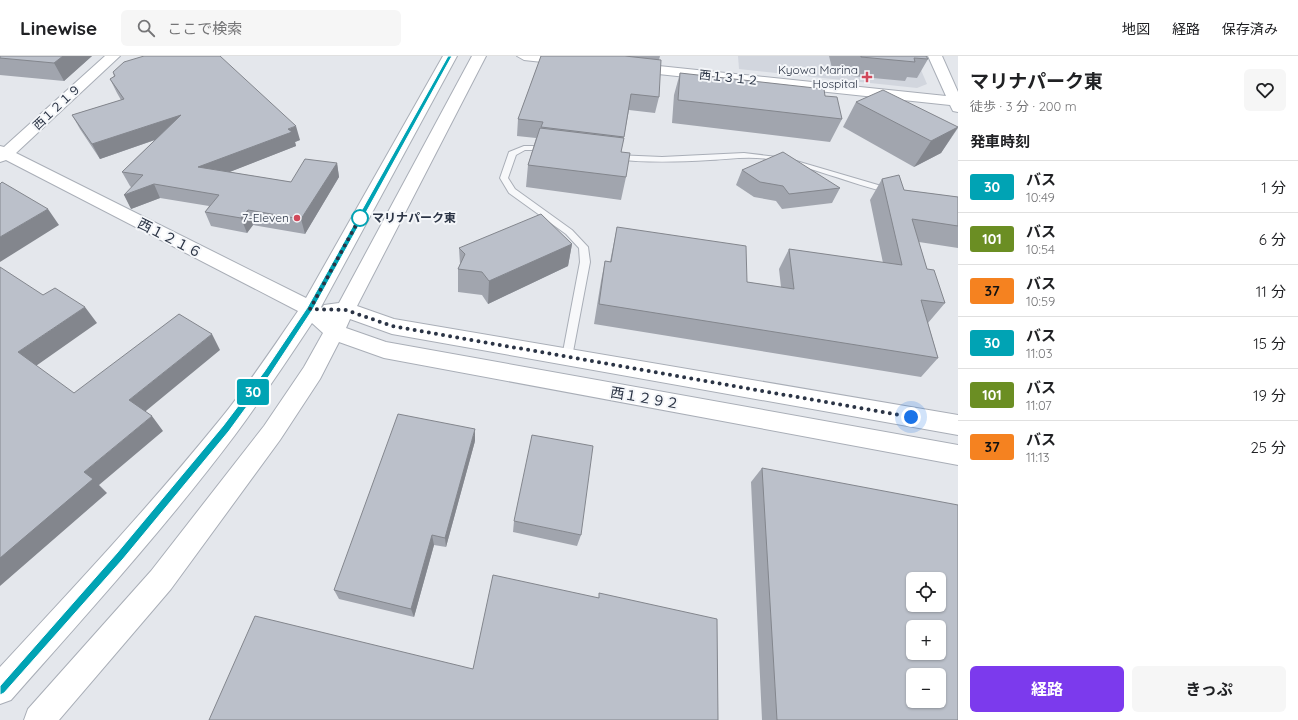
<!DOCTYPE html>
<html lang="ja">
<meta charset="utf-8">
<style>
:root{--surface:#fff;--page:#f6f6f6;--text:#202124;--muted:#757577;--line:#e0e0e0;--accent:#7c3aed}
body{margin:0;font-family:Quicksand,"Noto Sans JP",sans-serif;background:var(--page);color:var(--text);height:100vh;display:flex;flex-direction:column;font-size:15px;white-space:nowrap}
*{box-sizing:border-box;margin:0}
p{font-size:13px;color:var(--muted)}
.icon{flex:none;width:22px;height:22px;fill:none;stroke:currentColor;stroke-width:2;stroke-linecap:round;stroke-linejoin:round}
.map{position:relative;flex:1;overflow:hidden}
.panel{display:flex;flex-direction:column;background:var(--surface);width:340px}
.panel>*{flex:none}
.badge{padding:0 8px;border-radius:3px;font-size:14px;line-height:26px}
.tools{position:absolute;left:906px;top:516px;display:grid;gap:8px}
.tools a{display:grid;place-items:center;width:40px;height:40px;border-radius:6px;background:var(--surface);box-shadow:0 1px 3px #0004;font-size:20px}
.you{position:absolute;width:20px;height:20px;margin:-10px;border:3px solid #fff;border-radius:50%;background:#1a73e8;box-shadow:0 0 0 6px #1a73e833}
.map>.badge{position:absolute;translate:-50% -50%;box-shadow:0 0 0 2px #fff}
h2{padding:0 12px;font-size:15px;line-height:36px}
.round{display:grid;place-items:center;flex:none;width:42px;height:42px;border-radius:6px;background:var(--page)}
.overview{display:flex;align-items:center;justify-content:space-between;height:68px;padding:0 12px}
h1{font-size:19px;font-weight:700;line-height:30px}
.action{display:flex;gap:8px;margin-top:auto;padding:8px 12px}
.action a{flex:1;height:46px;border-radius:6px;background:var(--accent);color:#fff;font-size:16px;font-weight:700;line-height:46px;text-align:center}
.action a+a{background:var(--page);color:var(--text)}
ul{padding:0;list-style:none}
li{display:flex;align-items:center;gap:12px;height:52px;padding:0 12px;border-top:1px solid var(--line)}
li div{flex:1}
li b{display:block;font-size:15px}
li em{font-style:normal}
li .badge{min-width:44px;font-weight:700;text-align:center}
header{display:flex;align-items:center;gap:24px;box-sizing:border-box;height:56px;padding:0 20px;background:var(--surface);border-bottom:1px solid var(--line)}
header strong{font-size:19px}
nav{display:flex;gap:22px;margin-inline-start:auto;font-size:14px}
.search{width:280px;height:36px;background:var(--page);display:flex;align-items:center;gap:10px;box-sizing:border-box;padding:0 14px;border-radius:6px;color:var(--muted);font-size:15px}
main{display:flex;flex:1;min-height:0}
.map>svg:first-child{display:block}
.built{fill:#d2d6de}
.lines{fill:none;stroke-linecap:round;stroke-linejoin:round}
.lane-casing{stroke:#a9aeb7;stroke-width:2}
.secondary-casing{stroke:#a9aeb7;stroke-width:2}
.lane{fill:#f7f8fa;fill-rule:evenodd}
.secondary{fill:#fff;fill-rule:evenodd}
.wall{fill:#a1a5ae}
.shaded-wall{fill:#83868d}
.building{fill:#bbc0ca;stroke:#83868d;fill-rule:evenodd}
.line{fill:#00a3b4;stroke:#fff}
.walk{stroke:#2b3445;stroke-width:4;stroke-dasharray:0 7.2}
.poi-dot{fill:#d1495b;stroke:#f4f6f9;stroke-width:1.5}
.stop-dot{fill:#fff;stroke:#00a3b4;stroke-width:2}
.labels{text-anchor:middle;stroke-width:4;stroke-linejoin:round;paint-order:stroke}
.far-poi-label{font-size:12px;fill:#2b3445;stroke:#f4f6f9;text-anchor:end}
.far-street-label{font-size:12px;fill:#2b3445;stroke:#f4f6f9}
.far-stop-label{font-size:12px;font-weight:bold;fill:#2b3445;stroke:#f4f6f9;text-anchor:start}
.street-label{font-size:14px;fill:#2b3445;stroke:#f4f6f9}
</style>
<header>
<strong>Linewise</strong>
<div class="search"><svg class="icon" aria-label="search" viewBox="0 0 24 24"><circle cx="10" cy="10" r="6"/><path d="M15 15l6 6"/></svg>ここで検索</div>
<nav><a>地図</a><a>経路</a><a>保存済み</a></nav>
</header>
<main>
<div class="map">
<svg width="958" height="664" viewBox="0 0 958 664">
<rect width="100%" height="100%" fill="#e4e7ec"/>
<!-- built -->
<path class="built" d="M738 0H915L927 28 917 32 739 13Z"/>
<g class="lines">
<defs>
<path id="lane" d="M524 90H549L553 92 549 94H525L516 99 508 122 515 133 572 174 588 191 590 206 572 301 567 305 562 301 580 206 579 192 566 178 509 137 500 122 509 96Z
M744 97 786 102 895 134 891 137C849 128 810 109 767 103 748 100 729 103 710 104 678 106 646 107 615 103L611 101 615 99 662 101Z"/>
<path id="secondary" d="M105 0H120L16 97 306 242 443 0H457L321 251 322 252 324 249 339 247 472 0H486L357 250 394 263 958 359V379L392 278 350 263 346 272 386 286 958 389V409L384 302 339 286 320 323 280 384 171 533 59 664H24L28 653 151 515 264 370 304 311 323 277 312 267C287 305 262 342 235 379 166 471 87 558 11 644L0 648V611C74 531 149 451 218 366 247 331 272 293 298 255L6 104 0 106V90L4 91Z
M517 0H560L575 2 577 5 575 8 570 9 524 4Z
M928 0H942L958 36V56L953 55 950 49 630 15 625 14 623 11 625 8 630 7 946 40Z"/>
</defs>
<!-- lane casing -->
<use href="#lane" class="lane-casing"/>
<!-- secondary casing -->
<use href="#secondary" class="secondary-casing"/>
<!-- lane -->
<use href="#lane" class="lane"/>
<!-- secondary -->
<use href="#secondary" class="secondary"/>
</g>
<!-- wall -->
<path class="wall" d="M0 0H92L64 25 0 19Z
M541 0H660L659 4V41L655 57 629 54 621 96 626 121 621 144 526 131 528 109 536 82 517 80 518 63Z
M829 0H926L928 3 917 22 907 21 905 25 852 20 850 14 832 12Z
M113 16 300 84 295 86 296 90 229 116 291 126 337 107 339 121 305 178 253 169 247 177 211 170 205 156 209 150 160 142 131 153V131L130 130 122 116 155 84 100 103 80 73 72 59 121 44 117 37 110 23 114 20Z
M680 17 825 40 842 63 830 86 672 67 674 39Z
M856 46 958 72 941 97 914 111 843 71Z
M742 114 840 132 832 147 782 153 776 145 754 141 736 129Z
M882 123 904 134 958 141V192L919 186 927 213 945 247 928 267 938 302 921 321 594 268 601 225 605 205 610 206 617 171 747 226 781 231 779 213 789 193 883 207 870 144Z
M572 188 568 210 488 248 482 239 458 236V213L460 208 459 192Z
M475 385 446 491 434 489 414 561 339 543 334 534Z
M762 412 958 664H762L751 426Z
M514 465 581 479 577 490 513 476Z"/>
<!-- shaded-wall -->
<path class="shaded-wall" d="M63 0H92L64 25 54 7Z
M181 59 186 73 100 103 92 88Z
M296 70 300 84 295 86 296 90 204 126 198 111Z
M958 71 941 97 914 111 931 85Z
M337 107 339 121 305 178 301 163Z
M154 128 160 142 131 153 124 139Z
M48 153 59 169 0 206V181Z
M248 154 253 169 247 177 241 162Z
M572 188 568 210 488 248 489 225Z
M85 251 97 267 33 312 18 296Z
M212 278 220 294 141 359 129 344Z
M152 360 163 375 99 429 107 437 0 530V502L84 416Z
M475 373V385L446 491 445 482Z
M432 479 434 489 414 561 411 553Z"/>
<!-- building -->
<path class="building" d="M0 0H63L54 7 0 2Z
M144 0H220L296 70 288 73 292 76 198 111 291 126 305 103 337 107 301 163 248 154 241 162 205 156 219 139 154 128 124 139 143 119 122 116 181 59 92 88 72 59 124 43 110 23 115 20 113 16 124 6Z
M541 0H625L661 4 659 41 631 38 624 81 541 71 543 66 518 63Z
M861 0H926L928 3 914 2 915 6 861 1Z
M680 17 824 33 825 40 837 41 842 63 678 44Z
M883 34 958 71 931 85 856 46Z
M540 72 624 82 621 96 630 97 626 121 528 109Z
M783 96 840 132 789 138 783 130 760 126 742 114Z
M899 119 904 134 958 141V170L912 163 927 213 934 214 945 247 921 244 938 302 599 248 605 205 611 206 617 171 746 190 747 226 794 233 789 193 902 209 882 123Z
M2 126 48 153 0 181V128Z
M541 158 572 188 489 225 482 216 458 213 465 198 459 192Z
M0 211 43 239 55 232 85 251 18 296 74 337 179 258 212 278 129 344 152 360 84 416 93 423 0 502Z
M398 358 475 373 445 482 432 479 411 553 334 534Z
M532 379 593 390 581 479 514 465Z
M762 412 958 449V664H777ZM913 523H939V549H913ZM913 571H939V597H913ZM913 619H939V645H913Z
M493 519 599 542V537L717 563 718 664H209L255 560 473 613Z"/>
<!-- line -->
<path class="line" d="M448 0H452L313 253 269 320 229 375 123 503 4 637 0 639V630L117 497 223 370 264 316 307 252Z"/>
<g class="lines">
<!-- walk -->
<path class="walk" d="M360 162 361 160 310 253 346 254 392 270 911 361"/>
</g>
<!-- markers -->
<g class="poi-dot">
<path d="M865 15h4v4h4v4h-4v4h-4v-4h-4v-4h4z"/>
<circle cx="297" cy="162" r="4"/>
</g>
<circle class="stop-dot" cx="360" cy="162" r="8"/>
<g class="labels">
<!-- far-poi labels -->
<g class="far-poi-label">
<text x="858" y="18">Kyowa Marina<tspan x="858" dy="14">Hospital</tspan></text>
<text x="289" y="166">7-Eleven</text>
</g>
<!-- far-street labels -->
<g class="far-street-label">
<text transform="translate(729 22) rotate(6)" y="4">西１３１２</text>
<text transform="translate(57 51) rotate(-43)" y="4">西１２１９</text>
</g>
<!-- far-stop labels -->
<g class="far-stop-label">
<text x="372" y="166">マリナパーク東</text>
</g>
<!-- street labels -->
<g class="street-label">
<text transform="translate(170 182) rotate(27)" y="5">西１２１６</text>
<text transform="translate(645 342) rotate(10)" y="5">西１２９２</text>
</g>
</g>
</svg>
<div class="tools">
<a><svg class="icon" aria-label="locate" viewBox="0 0 24 24"><circle cx="12" cy="12" r="6"/><path d="M12 2v4M12 18v4M2 12h4M18 12h4"/></svg></a>
<a>+</a>
<a>−</a>
</div>
<div class="you" style="left:911px;top:361px"></div>
<b class="badge" style="left:253px;top:336px;background:#00a3b4;color:#fff">30</b>
</div>
<section class="panel">
<div class="overview"><div><h1>マリナパーク東</h1><p>徒歩 · 3 分 · 200 m</p></div><a class="round"><svg class="icon" aria-label="heart" viewBox="0 0 24 24"><path d="M12 20l-8-8c-3-5 5-10 8-4 3-6 11-1 8 4z"/></svg></a></div>
<h2>発車時刻</h2>
<ul>
<li><span class="badge" style="background:#00a3b4;color:#fff">30</span><div><b>バス</b><p>10:49</p></div><em>1 分</em></li>
<li><span class="badge" style="background:#6b8e23;color:#fff">101</span><div><b>バス</b><p>10:54</p></div><em>6 分</em></li>
<li><span class="badge" style="background:#f58220;color:#111">37</span><div><b>バス</b><p>10:59</p></div><em>11 分</em></li>
<li><span class="badge" style="background:#00a3b4;color:#fff">30</span><div><b>バス</b><p>11:03</p></div><em>15 分</em></li>
<li><span class="badge" style="background:#6b8e23;color:#fff">101</span><div><b>バス</b><p>11:07</p></div><em>19 分</em></li>
<li><span class="badge" style="background:#f58220;color:#111">37</span><div><b>バス</b><p>11:13</p></div><em>25 分</em></li>
</ul>
<div class="action"><a>経路</a><a>きっぷ</a></div>
</section>
</main>
